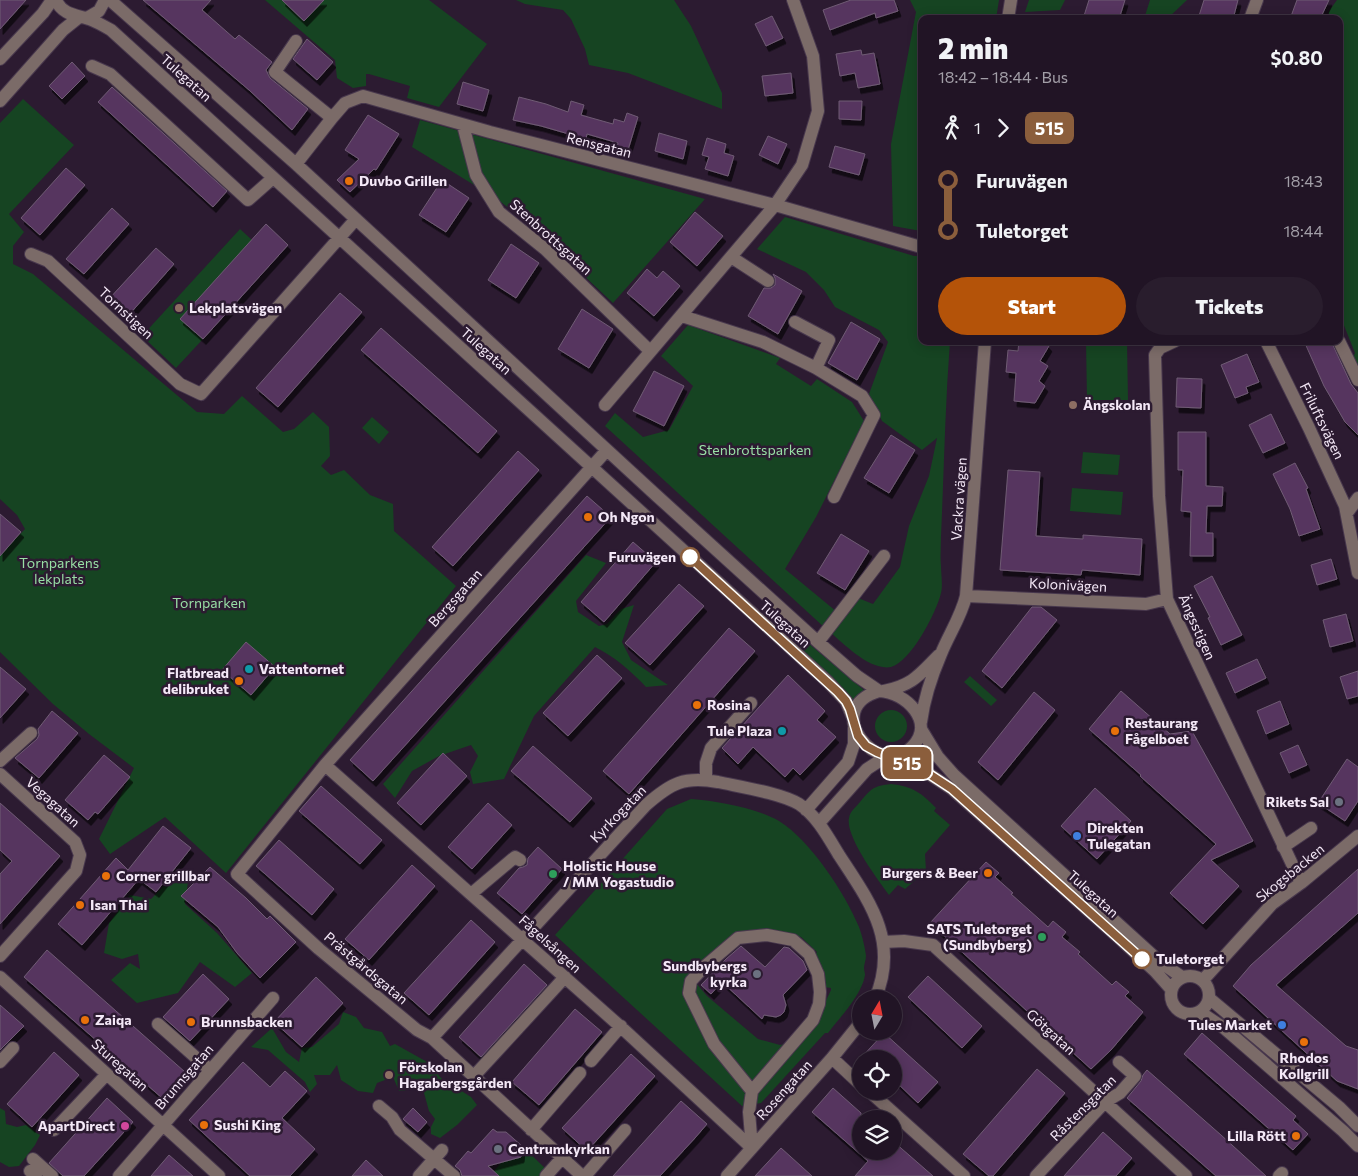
<!DOCTYPE html>
<meta charset="utf-8">
<style>
:root{--surface:#211425;--page:#291d2d;--text:#f1f3f6;--muted:#a29ea7;--line:#3e3342;--accent:#b45309}
body{margin:0;font-family:Commissioner,sans-serif;background:var(--page);color:var(--text);height:100vh;display:flex;flex-direction:column;font-size:19px;white-space:nowrap}
*{box-sizing:border-box;margin:0}
p{font-size:16px;color:var(--muted)}
.icon{flex:none;width:28px;height:28px;fill:none;stroke:currentColor;stroke-width:2;stroke-linecap:round;stroke-linejoin:round}
.map{position:relative;flex:1;overflow:hidden}
.side{position:absolute;left:918px;top:15px;width:425px;height:330px;display:flex;flex-direction:column;background:var(--surface);border-radius:10px;box-shadow:0 2px 12px #0003,0 0 0 1px var(--line)}
.side>*{flex:none}
.badge{padding:0 10px;border-radius:8px;font-size:18px;line-height:32px}
.needle{width:32px;rotate:10deg}
.controls{position:absolute;left:852px;top:990px;display:grid;gap:10px}
.controls a{display:grid;place-items:center;width:50px;height:50px;border-radius:50%;background:var(--surface);box-shadow:0 2px 12px #0003,0 0 0 1px var(--line);font-size:25px}
.map>.badge{position:absolute;translate:-50% -50%;box-shadow:0 0 0 2px #fff}
.legs{display:flex;align-items:center;gap:8px;height:55px;padding:0 20px;font-size:16px}
.legs p{margin-inline-start:auto}
.head{display:flex;align-items:center;justify-content:space-between;height:85px;padding:0 20px}
h1{font-size:28px;font-weight:800;line-height:38px}
.button{display:flex;gap:10px;margin-top:auto;padding:10px 20px}
.button a{flex:1;height:58px;border-radius:30px;background:var(--accent);color:#fff;font-size:20px;font-weight:800;line-height:58px;text-align:center}
.button a+a{background:var(--page);color:var(--text)}
ul{padding:0 20px;list-style:none}
li{display:flex;align-items:center;gap:18px;height:50px;font-size:19px}
li i{display:grid;place-items:center;width:8px;height:100%;margin:0 6px;background:currentColor}
li i::after{content:'';width:12px;height:12px;margin:-6px;border:4px solid;border-radius:50%;background:var(--surface)}
li p{margin-inline-start:auto}
li:first-child i{background:linear-gradient(#0000 50%,currentColor 0)}
li:last-child i{background:linear-gradient(currentColor 50%,#0000 0)}
.map>svg:first-child{display:block}
.green{fill:#164422;fill-rule:evenodd}
.building{fill:#57365f;stroke:#6f5b74;filter:url(#shadow)}
.lines{fill:none;stroke-linecap:round;stroke-linejoin:round}
.minor-casing{stroke:#48384d;stroke-width:14}
.minor{stroke:#7b6b68;stroke-width:12}
.line-1-casing{stroke:#fff;stroke-width:11}
.line-1{stroke:#8b5e3c;stroke-width:8}
.food-dot{fill:#e8710a;stroke:#2c1b31;stroke-width:2}
.education-dot{fill:#8d6e63;stroke:#2c1b31;stroke-width:2}
.stop-1-dot{fill:#fff;stroke:#8b5e3c;stroke-width:2.5}
.culture-dot{fill:#0f9aa8;stroke:#2c1b31;stroke-width:2}
.worship-dot{fill:#6b7280;stroke:#2c1b31;stroke-width:2}
.shop-dot{fill:#3f7fe0;stroke:#2c1b31;stroke-width:2}
.leisure-dot{fill:#2e9e5b;stroke:#2c1b31;stroke-width:2}
.hotel-dot{fill:#d1479c;stroke:#2c1b31;stroke-width:2}
.labels{text-anchor:middle;stroke-width:5;stroke-linejoin:round;paint-order:stroke}
.street-label{font-size:14px;fill:#f4e8f7;stroke:#2c1b31}
.poi-label{font-size:14px;font-weight:bold;fill:#f4e8f7;stroke:#2c1b31;text-anchor:start}
.park-label{font-size:14px;fill:#98dfa5;stroke:#2c1b31}
.stop-label{font-size:14px;font-weight:bold;fill:#f4e8f7;stroke:#2c1b31;text-anchor:end}
</style>
<div class="map">
<svg width="1358" height="1176" viewBox="0 0 1358 1176">
<defs>
<filter id="shadow"><feDropShadow dx="3" dy="5.5" stdDeviation="0" flood-color="#0009"/></filter>
</defs>
<rect width="100%" height="100%" fill="#2c1b31"/>
<!-- green -->
<path class="green" d="M265 0H429L487 44 439 107 407 98 410 86 369 74H366V86L353 88 337 78 335 60Z
M516 0H674L691 26 722 93V109L628 73 589 65 585 49 571 19 563 10 525 4Z
M910 0H999L996 19H921V231L893 226 891 144 916 12Z
M1029 0H1065L1060 10 1025 12Z
M1150 0H1187L1167 19H1144Z
M1337 0H1358V370L1352 360 1355 353 1339 313V19H1328L1329 11Z
M23 99 74 145 9 214 24 232 13 246V264L33 274 197 412 224 414 242 396 283 432 294 429 313 412 329 427 330 456 321 466 331 475 344 470 370 495 393 504 394 531 456 586 226 873 165 817 110 854 99 839 134 768 89 734 53 704 0 652V555L25 529 17 515 0 499V123Z
M420 120 705 199 613 303 528 223 497 199 412 147Z
M785 217 914 256H921V341H950C945 406 944 471 941 536 941 546 940 556 941 566 941 574 943 585 941 593 937 611 911 662 891 667 870 671 844 644 830 632L858 598 873 604 900 567 909 526 929 476 937 438 922 450 882 421 869 394 888 342 879 330 835 307 824 290 806 272 757 249Z
M240 229 252 240 181 319 203 339 176 368 142 336Z
M688 325 780 358 776 364 811 386 817 379 852 402 864 421 816 517 785 569 837 612 825 628 605 426 615 413 643 437 669 430 693 386 661 356Z
M1086 341H1127L1128 400H1087Z
M372 417 389 432 379 444 362 428Z
M1083 452 1120 455 1118 475 1081 473Z
M1072 488 1123 492 1121 515 1070 511Z
M586 555 606 563 576 601 578 612 599 626 607 624 621 609 634 605 622 642 631 660 668 685 646 687C631 671 615 657 595 647L534 716 504 779 473 784 470 772 478 756 471 745 439 756 412 771 395 798 383 784Z
M801 637 865 691 854 703 845 692 793 646Z
M970 676 997 700 991 706 964 682Z
M875 726a16 16 0 1 1 32 0a16 16 0 1 1-32 0Z
M891 784C912 786 922 793 936 808L934 811 950 825 925 854 926 871 905 889 898 885 889 895C878 880 845 836 849 818 850 811 856 807 860 802 872 788 873 786 891 784Z
M691 799C718 801 756 808 779 821 810 840 845 893 859 927 862 935 865 947 866 956 866 960 864 964 864 968 864 970 865 973 865 975 862 995 840 1017 828 1033H825L761 1103 742 1106 555 935 667 809ZM781 932 801 937 817 952 809 961 824 987 831 988V990L822 1009 801 1040 780 1045 758 1039 707 996 692 978 698 964 723 943Z
M189 874 185 904 217 933 252 973 235 987 200 962 178 993 137 1003 111 980 130 963 140 969 138 954 122 959 104 953 109 923 130 895 151 899 173 877Z
M343 1012 356 1017 364 1028 382 1032 390 1046 395 1044 429 1063 441 1078 471 1097 477 1105 457 1125 440 1138 431 1134V1127L435 1119 429 1111 421 1082 408 1080 407 1090 399 1091 393 1077 377 1083 373 1093 358 1091 341 1080 337 1065 330 1075H314L317 1084 310 1092 305 1082 268 1050 251 1047 272 1028 286 1052 299 1062 302 1048 312 1047 339 1024Z
M0 1108 5 1111 6 1124 17 1127 26 1125 40 1135 35 1145 19 1166 9 1167 0 1162Z
M522 1146 548 1171 544 1176H499L494 1171 501 1163 502 1159 522 1150Z"/>
<!-- building -->
<path class="building" d="M0 0H26L0 29Z
M143 0H211L202 10 235 39 239 35 272 62 266 70 270 78 308 109 292 130 249 90Z
M282 0H324L304 21Z
M851 0H894L898 11 876 18 875 13 830 30 823 10Z
M1089 0H1125L1119 19H1083Z
M1204 0H1238L1233 19H1198Z
M1297 0H1329L1320 19H1290Z
M772 16 783 38 766 46 755 24Z
M307 39 333 62 317 80 293 59Z
M861 50 862 55 874 53 880 84 858 88 855 73 840 76 836 54Z
M72 62 85 76 62 99 49 86Z
M791 73 793 93 765 96 762 76Z
M463 82 489 90 483 111 457 104Z
M112 87 227 191 213 207 98 102Z
M519 97 546 104 568 112 571 101 584 105 581 115 613 124 614 119 624 122 627 113 638 117 628 150 617 147 618 143 587 134 586 139 541 126 513 120Z
M839 101H862L861 120 839 119Z
M368 115 399 134 376 170 374 169 350 192 337 180 359 159 345 150Z
M659 133 687 141 683 159 655 151Z
M768 136 787 144 778 164 759 155Z
M707 138 726 144 724 153 734 156 728 176 705 169 709 157 702 155Z
M835 146 865 154 859 175 829 167Z
M66 168 85 185 40 235 21 218Z
M442 180 469 198 446 232 419 215Z
M112 208 129 224 84 274 66 259Z
M695 212 723 236 697 266 670 242Z
M266 224 288 245 203 339 180 319Z
M511 244 539 263 516 298 488 280Z
M156 248 174 264 127 317 108 300Z
M647 269 657 278 663 271 680 286 654 316 627 293Z
M773 274 802 291 778 334 748 316 764 288H771L775 285V278Z
M340 293 362 312 278 407 256 388Z
M582 309 613 329 589 368 558 349Z
M851 322 880 339 857 380 828 363Z
M381 328 497 431 478 453 361 350Z
M1019 341H1044L1049 346 1040 361 1048 366 1039 381 1045 386 1035 403 1014 401 1016 373 1006 372 1008 350 1018 351Z
M1304 341H1331L1351 384 1358 393V435L1345 422 1334 403 1324 386Z
M1247 354 1259 382 1246 387 1248 393 1235 398 1221 365Z
M654 371 684 386 664 426 633 411Z
M1177 378 1202 379 1201 408 1176 407Z
M1271 414 1285 443 1263 453 1249 425Z
M1178 432H1206V486L1223 487 1222 506H1207L1206 533H1213V556H1190L1191 512 1181 511 1183 470H1178Z
M891 435 915 450 889 493 864 478Z
M518 451 539 470 453 566 432 547Z
M1295 463 1308 488 1306 489 1320 529 1299 536 1290 509 1273 474Z
M1008 470 1040 472 1036 536 1083 539V535L1142 539 1140 575 1082 570 1081 575 1000 570Z
M587 496 611 517 373 781 350 760Z
M0 514 21 532 0 556Z
M841 534 869 551 845 590 817 573Z
M633 542 656 562 604 622 581 602Z
M1331 559 1337 579 1317 585 1311 565Z
M1212 576 1242 635 1221 645 1208 618 1210 617 1194 586Z
M679 584 704 606 650 665 625 643Z
M1032 607H1041L1057 620 1002 688 982 671Z
M1346 614 1353 641 1330 647 1323 620Z
M729 628 755 651 629 794 603 771Z
M246 642 275 667 251 695 222 670Z
M597 655 622 678 568 736 543 713Z
M1257 659 1266 678 1235 693 1226 673Z
M0 667 26 689 0 718Z
M1358 671V696L1347 699 1340 677Z
M788 675 825 711 817 720 836 737 800 775 793 768 785 777 753 747 738 764 722 748Z
M1121 691 1170 734 1192 731 1253 841 1211 860 1239 886 1203 924 1170 893 1216 844 1140 776 1141 775 1089 729Z
M1034 692 1055 710 998 780 978 762Z
M1280 701 1289 724 1266 734 1257 711Z
M52 711 78 733 39 778 15 758 37 739 39 735 38 729Z
M1298 745 1307 765 1289 773 1280 753Z
M533 746 592 798 570 822 511 771Z
M443 753 467 776 421 825 397 803Z
M104 755 130 777 98 814 95 812 88 820 65 800Z
M1347 759 1358 767V801L1345 821 1318 803Z
M321 786 382 840 360 864 299 811Z
M1095 788 1131 821 1097 859 1061 826Z
M0 803 60 856 0 924V874L12 861 0 850Z
M488 803 512 825 472 869 448 847Z
M163 826 191 848 156 892 139 879 82 945 58 924 116 858 128 870Z
M279 840 334 889 312 915 256 866Z
M538 847 562 869 522 914 497 893 519 868 523 867 527 865 528 858Z
M986 862 999 873 995 877 1013 893 1011 894 1048 927 1053 921 1066 932 1062 937 1080 952 1078 954 1112 985 1116 981 1129 992 1125 996 1143 1012 1111 1050 1091 1069 930 923Z
M412 865 435 886 369 960 345 939Z
M210 867 246 898 267 919 270 916 296 942 260 978 237 953 218 927 181 896Z
M1358 869V913L1276 985 1346 1046 1358 1050V1089L1337 1081 1233 986 1251 965Z
M471 920 495 942 429 1015 404 993Z
M741 946 765 967 784 947 789 948 803 961 807 970 783 995 786 1005 784 1012 781 1015 776 1017 764 1015 762 1019 722 982 711 994 701 985 726 959Z
M47 950 185 1072 162 1098 24 977Z
M524 964 547 985 481 1057 459 1037Z
M203 974 229 999 190 1041 163 1017Z
M928 976 982 1026 962 1048 908 997Z
M316 977 343 1003 302 1047 274 1022Z
M0 1005 24 1026 0 1050Z
M575 1009 602 1032 539 1105 512 1082Z
M884 1033 938 1082 918 1103 894 1080V1059H860Z
M1202 1033 1296 1116 1293 1120 1308 1134 1293 1150 1184 1054Z
M54 1052 79 1075 32 1127 7 1104Z
M631 1054 655 1076 587 1151 562 1128Z
M243 1062 270 1087 285 1071 307 1091 282 1118 315 1149 290 1176H250L189 1120Z
M1037 1069 1065 1093 993 1176H989L963 1154Z
M1147 1070 1221 1135 1266 1176H1216L1127 1098 1141 1081 1143 1075Z
M833 1088 861 1113V1151H894V1142L933 1176H855L868 1161 812 1112Z
M107 1098 133 1122 84 1176H63L49 1163Z
M681 1101 707 1124 695 1138 660 1176H613Z
M413 1108 427 1122 418 1132 403 1119Z
M493 1129 497 1132H506L522 1146 521 1157 488 1166 499 1176H462L460 1170 455 1166 468 1151 471 1153Z
M1103 1132 1132 1158 1116 1176H1064Z
M781 1148 791 1157 812 1176H755Z
M169 1155 193 1176H151Z
M366 1160 383 1176H352Z"/>
<g class="lines">
<defs>
<path id="minor" d="M56 0C62 15 77 15 89 19 97 22 104 26 111 30L828 682 846 701 853 718
M110 0 296 164 657 496 818 642 857 676 879 691
M87 18 99 11 105 0
M1008 19 1011 0
M1250 19 1257 0
M296 41 275 72 332 118
M0 59 43 13 52 0
M92 66 110 74 248 200 273 178
M0 101 63 30 78 18
M463 125 476 175 499 212 545 249 650 351
M296 164 332 118 345 103 363 96 490 132 775 205 921 247
M31 254 48 261 180 384 201 394 356 219
M731 257 768 281
M682 316 763 342 816 368 862 396 874 415 834 497
M795 322 829 340 816 368
M1175 341 1160 348 1155 355 1159 496 1167 599 1301 883
M1266 341 1309 428 1345 506 1358 573
M1339 341 1358 380
M605 405 775 205 802 165 818 111 813 56 793 0
M1347 513 1358 498
M966 596 1146 604 1167 599
M818 642 884 556
M879 691C907 692 936 723 912 747 879 781 819 709 879 691Z
M884 691C913 685 919 675 939 655
M921 722C924 699 932 675 941 654 949 634 961 617 966 596L985 341
M921 729 938 757 954 775 1160 962 1182 977
M894 756 923 770 952 789 1117 936 1155 971 1171 989
M0 761 31 733
M325 765 622 1028 752 1148
M0 774 75 842 80 855 76 871 0 956
M706 780V763L711 748 751 703
M806 810 848 762 854 744V728
M819 823 867 769 887 756
M1283 847 1311 828
M471 894 515 857 520 860
M883 942 904 941 933 945 1186 1176
M1171 995a19 19 0 1 1 38 0a19 19 0 1 1-38 0Z
M0 977 219 1176
M1203 980 1272 904 1301 883 1358 836
M1209 998 1339 1107 1358 1126
M1200 1012 1224 1028 1343 1131 1358 1146
M158 1024 210 1070
M432 1038 646 805C671 783 684 776 718 782 741 787 780 793 799 804 817 816 828 837 839 855 869 901 900 941 875 999
M832 1058 861 1085
M591 1061 621 1026
M0 1062 13 1048
M474 1076 565 977
M869 1091 964 1176
M379 1106 392 1117 400 1130 454 1176
M54 1130 107 1074
M531 1130 580 1073
M752 1148 749 1112 752 1091 813 1020 819 1004 820 992 818 974 809 954 793 940 767 935 738 938 704 967 691 981 689 993 714 1044 752 1091
M33 1159 52 1176
M30 1171 36 1176
M119 1176 273 998
M419 1176 442 1150
M546 1176 562 1158
M582 1176 432 1038 417 1030 319 949 237 874 325 765 607 450
M585 1176 625 1130
M727 1176 832 1058 861 1022
M1036 1176 1105 1102 1120 1093 1135 1076 1119 1062
M1279 1176 1282 1173"/>
</defs>
<!-- minor casing -->
<use href="#minor" class="minor-casing"/>
<!-- minor -->
<use href="#minor" class="minor"/>
</g>
<g class="lines">
<defs>
<path id="line-1" d="M690 557 838 692 846 701 850 709 858 736 866 746 877 752 887 756H894L923 770 952 789 1142 959"/>
</defs>
<!-- line-1 casing -->
<use href="#line-1" class="line-1-casing"/>
<!-- line-1 -->
<use href="#line-1" class="line-1"/>
</g>
<!-- markers -->
<g class="food-dot">
<circle cx="349" cy="181" r="5"/>
<circle cx="588" cy="517" r="5"/>
<circle cx="239" cy="681" r="5"/>
<circle cx="697" cy="705" r="5"/>
<circle cx="1115" cy="731" r="5"/>
<circle cx="988" cy="873" r="5"/>
<circle cx="106" cy="876" r="5"/>
<circle cx="80" cy="905" r="5"/>
<circle cx="85" cy="1020" r="5"/>
<circle cx="191" cy="1022" r="5"/>
<circle cx="1304" cy="1042" r="5"/>
<circle cx="204" cy="1125" r="5"/>
<circle cx="1296" cy="1136" r="5"/>
</g>
<g class="education-dot">
<circle cx="179" cy="308" r="5"/>
<circle cx="1073" cy="405" r="5"/>
<circle cx="389" cy="1075" r="5"/>
</g>
<g class="stop-1-dot">
<circle cx="690" cy="557" r="9"/>
<circle cx="1142" cy="959" r="9"/>
</g>
<g class="culture-dot">
<circle cx="249" cy="669" r="5"/>
<circle cx="782" cy="731" r="5"/>
</g>
<g class="worship-dot">
<circle cx="1339" cy="802" r="5"/>
<circle cx="757" cy="974" r="5"/>
<circle cx="498" cy="1149" r="5"/>
</g>
<g class="shop-dot">
<circle cx="1077" cy="836" r="5"/>
<circle cx="1282" cy="1025" r="5"/>
</g>
<g class="leisure-dot">
<circle cx="553" cy="874" r="5"/>
<circle cx="1042" cy="937" r="5"/>
</g>
<circle class="hotel-dot" cx="125" cy="1126" r="5"/>
<g class="labels">
<!-- street labels -->
<g class="street-label">
<text transform="translate(186 78) rotate(42)" y="5">Tulegatan</text>
<text transform="translate(599 145) rotate(14)" y="5">Rensgatan</text>
<text transform="translate(551 237) rotate(42)" y="5">Stenbrottsgatan</text>
<text transform="translate(126 313) rotate(43)" y="5">Tornstigen</text>
<text transform="translate(486 351) rotate(42)" y="5">Tulegatan</text>
<text transform="translate(1322 421) rotate(64)" y="5">Friluftsvägen</text>
<text transform="translate(959 499) rotate(-86)" y="5">Vackra vägen</text>
<text transform="translate(1068 585) rotate(3)" y="5">Kolonivägen</text>
<text transform="translate(455 598) rotate(-48)" y="5">Bergsgatan</text>
<text transform="translate(785 624) rotate(42)" y="5">Tulegatan</text>
<text transform="translate(1197 627) rotate(66)" y="5">Ängsstigen</text>
<text transform="translate(53 802) rotate(42)" y="5">Vegagatan</text>
<text transform="translate(618 814) rotate(-46)" y="5">Kyrkogatan</text>
<text transform="translate(1290 873) rotate(-39)" y="5">Skogsbacken</text>
<text transform="translate(1093 894) rotate(42)" y="5">Tulegatan</text>
<text transform="translate(550 944) rotate(42)" y="5">Fågelsången</text>
<text transform="translate(366 968) rotate(40)" y="5">Prästgårdsgatan</text>
<text transform="translate(1051 1032) rotate(42)" y="5">Götgatan</text>
<text transform="translate(120 1065) rotate(42)" y="5">Sturegatan</text>
<text transform="translate(184 1077) rotate(-49)" y="5">Brunnsgatan</text>
<text transform="translate(784 1090) rotate(-48)" y="5">Rosengatan</text>
<text transform="translate(1083 1108) rotate(-45)" y="5">Råstensgatan</text>
</g>
<!-- poi labels -->
<g class="poi-label">
<text x="359" y="186">Duvbo Grillen</text>
<text x="189" y="313">Lekplatsvägen</text>
<text x="1083" y="410">Ängskolan</text>
<text x="598" y="522">Oh Ngon</text>
<text x="259" y="674">Vattentornet</text>
<text x="229" y="678" text-anchor="end">Flatbread<tspan x="229" dy="16">delibruket</tspan></text>
<text x="707" y="710">Rosina</text>
<text x="1125" y="728">Restaurang<tspan x="1125" dy="16">Fågelboet</tspan></text>
<text x="772" y="736" text-anchor="end">Tule Plaza</text>
<text x="1329" y="807" text-anchor="end">Rikets Sal</text>
<text x="1087" y="833">Direkten<tspan x="1087" dy="16">Tulegatan</tspan></text>
<text x="563" y="871">Holistic House<tspan x="563" dy="16">/ MM Yogastudio</tspan></text>
<text x="978" y="878" text-anchor="end">Burgers &amp; Beer</text>
<text x="116" y="881">Corner grillbar</text>
<text x="90" y="910">Isan Thai</text>
<text x="1032" y="934" text-anchor="end">SATS Tuletorget<tspan x="1032" dy="16">(Sundbyberg)</tspan></text>
<text x="747" y="971" text-anchor="end">Sundbybergs<tspan x="747" dy="16">kyrka</tspan></text>
<text x="95" y="1025">Zaiqa</text>
<text x="201" y="1027">Brunnsbacken</text>
<text x="1272" y="1030" text-anchor="end">Tules Market</text>
<text x="1304" y="1063" text-anchor="middle">Rhodos<tspan x="1304" dy="16">Kollgrill</tspan></text>
<text x="399" y="1072">Förskolan<tspan x="399" dy="16">Hagabergsgården</tspan></text>
<text x="214" y="1130">Sushi King</text>
<text x="115" y="1131" text-anchor="end">ApartDirect</text>
<text x="1286" y="1141" text-anchor="end">Lilla Rött</text>
<text x="508" y="1154">Centrumkyrkan</text>
</g>
<!-- park labels -->
<g class="park-label">
<text x="755" y="455">Stenbrottsparken</text>
<text x="59" y="568">Tornparkens<tspan x="59" dy="16">lekplats</tspan></text>
<text x="209" y="608">Tornparken</text>
</g>
<!-- stop labels -->
<g class="stop-label">
<text x="676" y="562">Furuvägen</text>
<text x="1156" y="964" text-anchor="start">Tuletorget</text>
</g>
</g>
</svg>
<div class="controls">
<a><svg class="needle" viewBox="-14 -14 28 28"><path d="M0-13l5 13h-10z" fill="#e53935"/><path d="M0 13l5-13h-10z" fill="#a29ea7"/></svg></a>
<a><svg class="icon" aria-label="locate" viewBox="0 0 24 24"><circle cx="12" cy="12" r="6"/><path d="M12 2v4M12 18v4M2 12h4M18 12h4"/></svg></a>
<a><svg class="icon" aria-label="layers" viewBox="0 0 24 24"><path d="M12 4l9 5-9 5-9-5zM3 14l9 5 9-5"/></svg></a>
</div>
<b class="badge" style="left:907px;top:763px;background:#8b5e3c;color:#fff">515</b>
<section class="side">
<div class="head"><div><h1>2 min</h1><p>18:42 – 18:44 · Bus</p></div><b>$0.80</b></div>
<div class="legs"><svg class="icon" aria-label="walk" viewBox="0 0 24 24"><circle cx="13" cy="4" r="2"/><path d="M13 8l-2 6 4 7M11 14l-3 7M7 12l3-4h3l4 4"/></svg>1<svg class="icon" aria-label="forward" viewBox="0 0 24 24"><path d="M9 5l7 7-7 7"/></svg><b class="badge" style="background:#8b5e3c;color:#fff">515</b></div>
<ul>
<li><i style="color:#8b5e3c"></i><b>Furuvägen</b><p>18:43</p></li>
<li><i style="color:#8b5e3c"></i><b>Tuletorget</b><p>18:44</p></li>
</ul>
<div class="button"><a>Start</a><a>Tickets</a></div>
</section>
</div>
